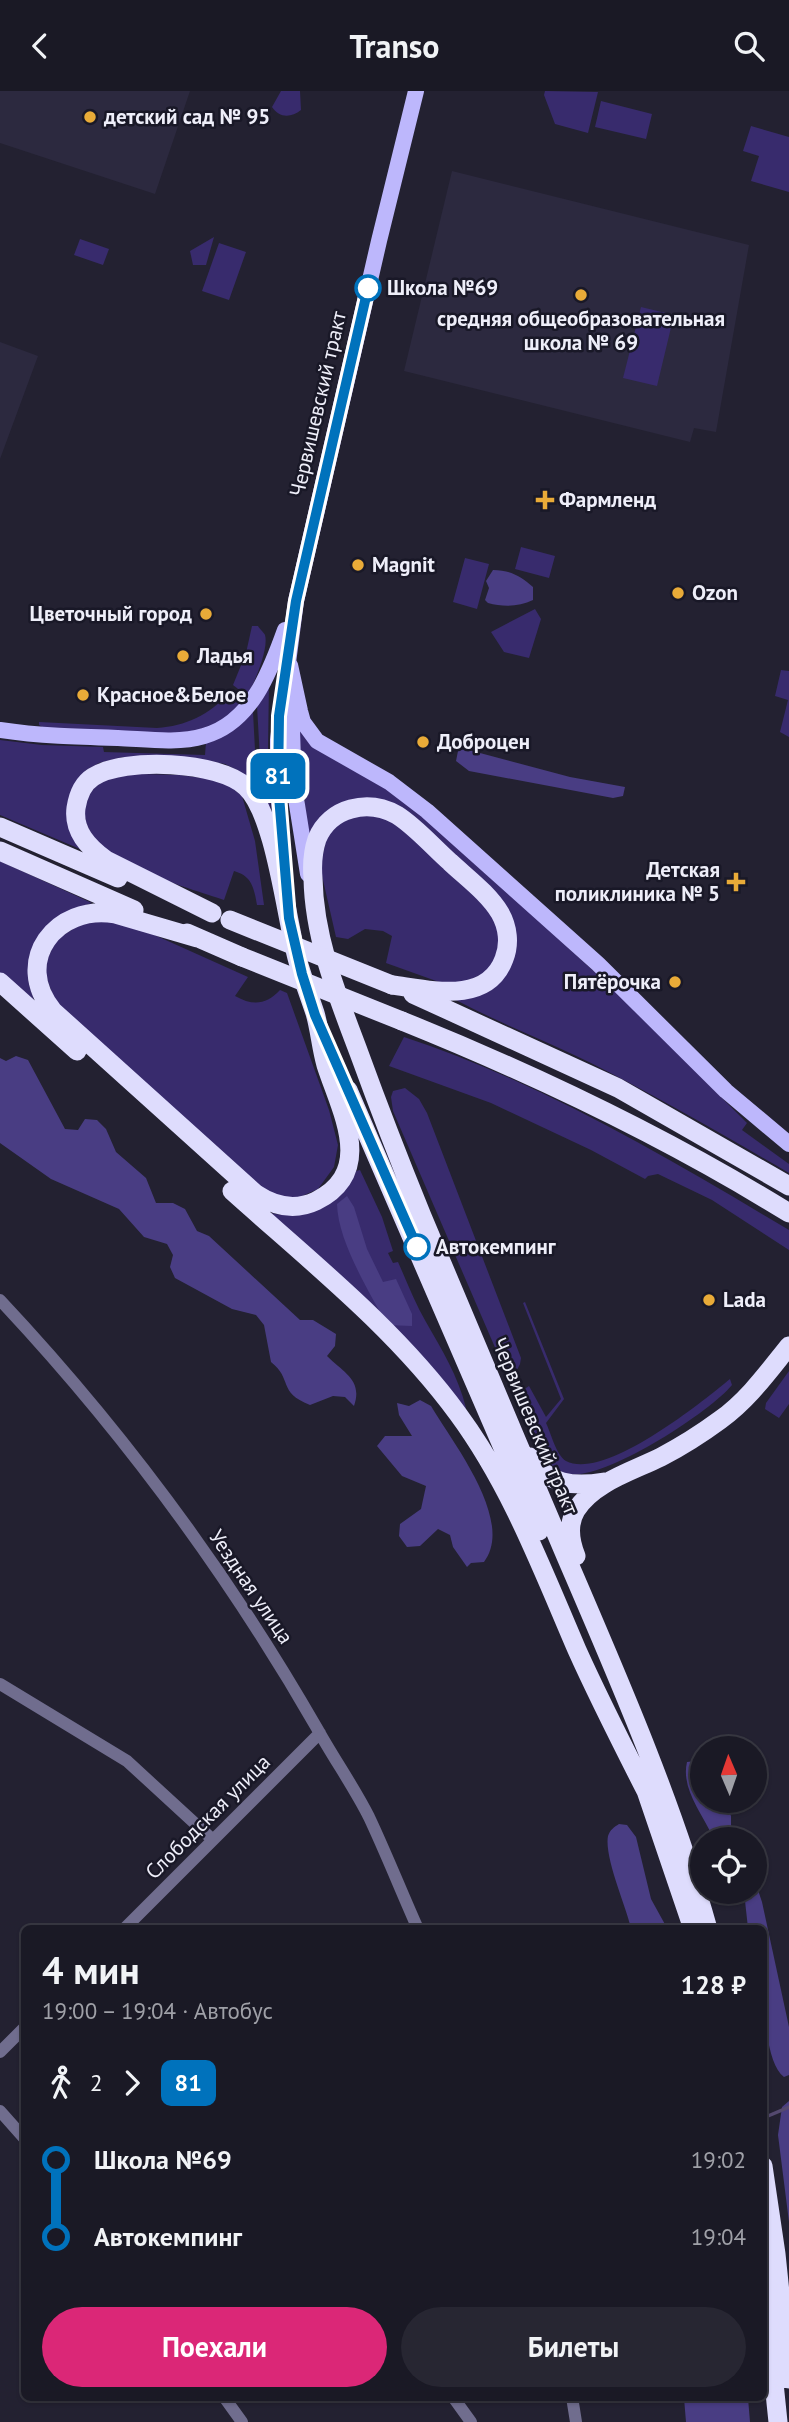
<!DOCTYPE html>
<html lang="ru">
<meta charset="utf-8">
<style>
:root{--surface:#1a1925;--page:#272632;--text:#f1f3f6;--muted:#9fa0a7;--line:#383842;--accent:#db2777}
body{margin:0;font-family:"PT Sans",sans-serif;background:var(--page);color:var(--text);height:100vh;display:flex;flex-direction:column;font-size:26px;white-space:nowrap}
*{box-sizing:border-box;margin:0}
p{font-size:23px;color:var(--muted)}
.icon{flex:none;width:38px;height:38px;fill:none;stroke:currentColor;stroke-width:2;stroke-linecap:round;stroke-linejoin:round}
.map{position:relative;flex:1;overflow:hidden}
.drawer{position:absolute;left:21px;top:1834px;width:746px;height:476px;display:flex;flex-direction:column;background:var(--surface);border-radius:10px;box-shadow:0 2px 5px #0004,0 0 0 2px var(--line)}
.drawer>*{flex:none}
.badge{padding:0 14px;border-radius:10px;font-size:24px;line-height:46px}
.needle{width:46px;rotate:358deg}
.controls{position:absolute;left:690px;top:1645px;display:grid;gap:14px}
.controls a{display:grid;place-items:center;width:77px;height:77px;border-radius:50%;background:var(--surface);box-shadow:0 2px 5px #0004,0 0 0 2px var(--line);font-size:35px}
.map>.badge{position:absolute;translate:-50% -50%;box-shadow:0 0 0 4px #fff}
.legs{display:flex;align-items:center;gap:10px;height:77px;padding:0 21px;font-size:23px}
.legs p{margin-inline-start:auto}
.headline{display:flex;align-items:center;justify-content:space-between;height:119px;padding:0 21px}
h1{font-size:38px;font-weight:700;line-height:52px}
.button{display:flex;gap:14px;margin-top:auto;padding:14px 21px}
.button a{flex:1;height:80px;border-radius:42px;background:var(--accent);color:#fff;font-size:28px;font-weight:700;line-height:80px;text-align:center}
.button a+a{background:var(--page);color:var(--text)}
ul{padding:0 21px;list-style:none}
li{display:flex;align-items:center;gap:24px;height:77px;font-size:26px}
li i{display:grid;place-items:center;width:10px;height:100%;margin:0 9px;background:currentColor}
li i::after{content:'';width:18px;height:18px;margin:-9px;border:5px solid;border-radius:50%;background:var(--surface)}
li p{margin-inline-start:auto}
li:first-child i{background:linear-gradient(#0000 50%,currentColor 0)}
li:last-child i{background:linear-gradient(currentColor 50%,#0000 0)}
header{display:flex;justify-content:space-between;align-items:center;height:91px;padding:0 21px;background:var(--surface);font-size:32px;font-weight:700}
.map>svg:first-child{display:block}
.built{fill:#2c293f}
.green{fill:#382b6d}
.forest{fill:#493d83}
.lines{fill:none;stroke-linecap:round;stroke-linejoin:round}
.stream{stroke:#54496f;stroke-width:3.5}
.minor{stroke:#706d8e;stroke-width:12}
.major{stroke:#bdb7fc;stroke-width:16}
.highway{stroke:#dedcfd;stroke-width:19}
.highway-bridge{stroke:#dedcfd;stroke-width:19}
.line-1-casing{stroke:#fff;stroke-width:16}
.line-1{stroke:#0072bc;stroke-width:10}
.poi-dot{fill:#e9ab38;stroke:#191827;stroke-width:2.5}
.stop-1-dot{fill:#fff;stroke:#0072bc;stroke-width:3.5}
.labels{text-anchor:middle;stroke-width:5;stroke-linejoin:round;paint-order:stroke}
.poi-label{font-size:21px;font-weight:bold;fill:#eeeef9;stroke:#191827;text-anchor:start}
.stop-label{font-size:21px;font-weight:bold;fill:#eeeef9;stroke:#191827;text-anchor:start}
.street-label{font-size:21px;fill:#eeeef9;stroke:#191827}
</style>
<header><svg class="icon" aria-label="back" viewBox="0 0 24 24"><path d="M15 5l-7 7 7 7"/></svg>Transo<svg class="icon" aria-label="search" viewBox="0 0 24 24"><circle cx="10" cy="10" r="6"/><path d="M15 15l6 6"/></svg></header>
<div class="map">
<svg width="789" height="2331" viewBox="0 0 789 2331">
<rect width="100%" height="100%" fill="#232131"/>
<!-- built -->
<path class="built" d="M0 0H190L155 103 0 52Z
M452 80 749 154 716 341 694 337 690 351 404 280Z
M0 251 38 265 0 368Z"/>
<!-- green -->
<path class="green" d="M281 0H300L301 19C291 27 279 27 272 16Z
M545 0 598 1 588 42 555 33 544 4Z
M601 10 652 23 646 48 595 36Z
M751 35 789 46V101L751 90 759 65 743 60Z
M214 146 206 174H193L190 160Z
M80 148 109 158 103 174 74 164Z
M219 152 246 161 229 209 202 200Z
M641 216 674 224 657 295 623 287Z
M521 456 555 465 549 487 515 478Z
M465 467 489 473 477 518 453 511Z
M535 518 541 528 529 567 504 561 491 541Z
M252 535H258C259 537 264 542 265 544 269 558 254 593 247 605L233 594 246 562Z
M781 579 789 580V646L780 641 788 609 775 605Z
M269 591 268 659 271 724 262 703 257 615Z
M229 602 242 611C235 617 229 626 222 630 179 654 93 640 44 637L39 634V631L157 637C186 635 209 624 229 602Z
M253 621 257 697 239 680 225 673 203 669 123 666 99 672 85 680 80 758 0 724V649L42 654 103 656 104 661 205 664 206 651 238 634Z
M299 637 410 714 464 761 612 897 747 1032 742 1039 789 1073V1082C724 1044 658 1006 591 972 546 950 499 932 454 908L467 907 514 839 374 708 308 752Z
M140 683 180 684 224 690 242 705 255 750 264 814H257C254 797 252 785 234 780L224 809C187 796 67 766 87 710 95 686 117 686 140 683Z
M357 722 394 729 479 807 498 835V864L488 880 464 892 439 891 386 872 392 845 383 840 365 838 348 848 336 846 320 776 328 740Z
M0 770 92 812 74 818 28 882 29 893 34 909 0 882Z
M88 828 130 833 248 886 235 905C253 915 266 914 280 899L287 902 329 1019 338 1054 334 1076 318 1098 300 1106H273L56 913 43 877 56 849Z
M404 946C541 991 666 1066 789 1139V1159L712 1109 658 1083 648 1085 645 1088 591 1059 491 1012 389 975Z
M405 997 419 1008 427 1022 521 1267 520 1273 516 1281 507 1280 503 1275 393 1020 391 1006 393 1000Z
M360 1079 382 1126 393 1160 388 1162 393 1172 398 1171C407 1191 415 1212 426 1231 442 1259 458 1285 466 1317L463 1319 271 1122C307 1130 341 1115 356 1080Z
M525 1211 564 1308 546 1332C551 1342 556 1364 566 1370 604 1390 701 1312 730 1288L732 1294C709 1322 605 1389 569 1383 551 1380 544 1364 538 1349 531 1334 519 1316 523 1299L529 1295 546 1326 561 1308 523 1212Z
M789 1280V1313L779 1327 765 1318 766 1312Z"/>
<!-- forest -->
<path class="forest" d="M493 479C510 479 521 485 533 496V509C519 516 503 516 488 512L485 509 489 497 486 490Z
M465 658 570 686 625 696 623 705 613 707 469 680 456 670 458 660Z
M16 965 28 969 65 1038 78 1039 85 1028 97 1029 106 1038 116 1061 146 1087 156 1112H173L185 1118 197 1140 209 1145 300 1229H313L336 1243 335 1255 327 1265C344 1282 363 1289 354 1315L345 1306 333 1305 310 1314C277 1301 293 1288 271 1271L264 1234 256 1224 232 1218 175 1187 170 1176 173 1164 167 1153 144 1146 119 1118 51 1088 0 1052V967L6 970Z
M347 1105 354 1116 367 1158 383 1191 396 1188 412 1223V1235L387 1234C369 1200 338 1151 337 1113Z
M420 1309 431 1315C453 1352 515 1430 484 1471L471 1472 467 1476 453 1456 450 1444 438 1438 420 1455 407 1456 399 1445 400 1433 421 1418 426 1395 402 1385 377 1355 385 1345H412L399 1324 397 1312 409 1315Z
M696 1670 702 1677V1710H725L731 1725V1741L722 1745 711 1742C700 1720 681 1696 687 1671Z
M619 1733 627 1734 636 1746 651 1808 667 1837H631C626 1815 604 1766 608 1745 610 1739 614 1736 619 1733Z
M754 1796 758 1799 762 1811 789 1936V1984L784 1986C759 1967 763 1869 763 1838L748 1837 744 1801H754Z
M789 2010V2131L778 2044 782 2016Z
M684 2307H748L750 2331H686Z"/>
<g class="lines">
<!-- stream -->
<path class="stream" d="M768 2025 789 2016"/>
<!-- minor -->
<path class="minor" d="M0 1209C122 1339 229 1484 318 1639 334 1668 354 1696 369 1726 386 1762 401 1800 418 1838
M0 1593 127 1670 213 1749
M124 1838 320 1642
M0 1961 24 1937
M0 2020 24 2047
M224 2306 242 2331
M453 2306 471 2331
M572 2306 576 2331"/>
<!-- major -->
<path class="major" d="M290 574 300 620 303 631 317 650 389 691 427 720 598 873 726 1000 789 1053
M291 611 294 695 308 783
M0 639C39 645 79 646 118 647 145 648 177 653 204 645 251 632 270 581 285 539
M283 769 278 693V649L296 510 379 150 416 0"/>
<!-- highway -->
<path class="highway" d="M0 736 118 787
M0 760 134 819
M187 842 242 866
M197 847 115 823C56 813 12 870 53 920L256 1103C274 1115 295 1120 316 1110 376 1080 341 1021 326 974 321 957 320 939 315 922 309 904 302 886 297 867 286 826 275 723 246 696 219 670 124 666 93 686 82 693 78 704 76 717 73 740 88 756 106 769L212 822
M0 891 77 960
M392 894C430 899 487 914 504 868 510 853 508 836 500 822 488 802 467 787 450 771 433 756 416 736 397 724 368 708 330 716 317 748 313 760 312 775 313 787 314 848 338 906 359 962 379 1017 400 1071 422 1125 470 1239 518 1354 567 1468 619 1589 672 1710 708 1838
M413 903 618 997 789 1095
M402 930C536 984 666 1046 789 1122
M348 999 539 1440
M232 1100C310 1170 396 1238 458 1323 511 1395 542 1478 577 1559 599 1608 623 1655 647 1702
M530 1366C547 1394 575 1396 604 1391
M576 1465C570 1450 567 1434 576 1419 594 1391 633 1380 661 1366 682 1355 701 1343 720 1329 748 1309 768 1281 789 1255
M643 1691 693 1838
M763 2075 776 2163 789 2288
M763 2185 778 2331"/>
<!-- highway-bridge -->
<path class="highway-bridge" d="M230 829 392 894
M242 866 402 930"/>
</g>
<g class="lines">
<defs>
<path id="line-1" d="M368 197 296 510 279 625 278 693 289 827 302 883 315 924 417 1156"/>
</defs>
<!-- line-1 casing -->
<use href="#line-1" class="line-1-casing"/>
<!-- line-1 -->
<use href="#line-1" class="line-1"/>
</g>
<!-- markers -->
<g class="poi-dot">
<circle cx="90" cy="26" r="7"/>
<circle cx="581" cy="204" r="7"/>
<path d="M541.5 398.5h7v7h7v7h-7v7h-7v-7h-7v-7h7z"/>
<circle cx="358" cy="474" r="7"/>
<circle cx="678" cy="502" r="7"/>
<circle cx="206" cy="523" r="7"/>
<circle cx="183" cy="565" r="7"/>
<circle cx="83" cy="604" r="7"/>
<circle cx="423" cy="651" r="7"/>
<path d="M732.5 780.5h7v7h7v7h-7v7h-7v-7h-7v-7h7z"/>
<circle cx="675" cy="891" r="7"/>
<circle cx="709" cy="1209" r="7"/>
</g>
<g class="stop-1-dot">
<circle cx="368" cy="197" r="12"/>
<circle cx="417" cy="1156" r="12"/>
</g>
<g class="labels">
<!-- poi labels -->
<g class="poi-label">
<text x="104" y="33">детский сад № 95</text>
<text x="581" y="235" text-anchor="middle">средняя общеобразовательная<tspan x="581" dy="24">школа № 69</tspan></text>
<text x="559" y="416">Фармленд</text>
<text x="372" y="481">Magnit</text>
<text x="692" y="509">Ozon</text>
<text x="192" y="530" text-anchor="end">Цветочный город</text>
<text x="197" y="572">Ладья</text>
<text x="97" y="611">Красное&amp;Белое</text>
<text x="437" y="658">Доброцен</text>
<text x="720" y="786" text-anchor="end">Детская<tspan x="720" dy="24">поликлиника № 5</tspan></text>
<text x="661" y="898" text-anchor="end">Пятёрочка</text>
<text x="723" y="1216">Lada</text>
</g>
<!-- stop labels -->
<g class="stop-label">
<text x="387" y="204">Школа №69</text>
<text x="436" y="1163">Автокемпинг</text>
</g>
<!-- street labels -->
<g class="street-label">
<text transform="translate(318 313) rotate(-77)" y="7">Червишевский тракт</text>
<text transform="translate(535 1335) rotate(67)" y="7">Червишевский тракт</text>
<text transform="translate(251 1496) rotate(56)" y="7">Уездная улица</text>
<text transform="translate(208 1726) rotate(-45)" y="7">Слободская улица</text>
</g>
</g>
</svg>
<div class="controls">
<a><svg class="needle" viewBox="-14 -14 28 28"><path d="M0-13l5 13h-10z" fill="#e53935"/><path d="M0 13l5-13h-10z" fill="#9fa0a7"/></svg></a>
<a><svg class="icon" aria-label="locate" viewBox="0 0 24 24"><circle cx="12" cy="12" r="6"/><path d="M12 2v4M12 18v4M2 12h4M18 12h4"/></svg></a>
</div>
<b class="badge" style="left:278px;top:685px;background:#0072bc;color:#fff">81</b>
<section class="drawer">
<div class="headline"><div><h1>4 мин</h1><p>19:00 – 19:04 · Автобус</p></div><b>128 ₽</b></div>
<div class="legs"><svg class="icon" aria-label="walk" viewBox="0 0 24 24"><circle cx="13" cy="4" r="2"/><path d="M13 8l-2 6 4 7M11 14l-3 7M7 12l3-4h3l4 4"/></svg>2<svg class="icon" aria-label="forward" viewBox="0 0 24 24"><path d="M9 5l7 7-7 7"/></svg><b class="badge" style="background:#0072bc;color:#fff">81</b></div>
<ul>
<li><i style="color:#0072bc"></i><b>Школа №69</b><p>19:02</p></li>
<li><i style="color:#0072bc"></i><b>Автокемпинг</b><p>19:04</p></li>
</ul>
<div class="button"><a>Поехали</a><a>Билеты</a></div>
</section>
</div>
